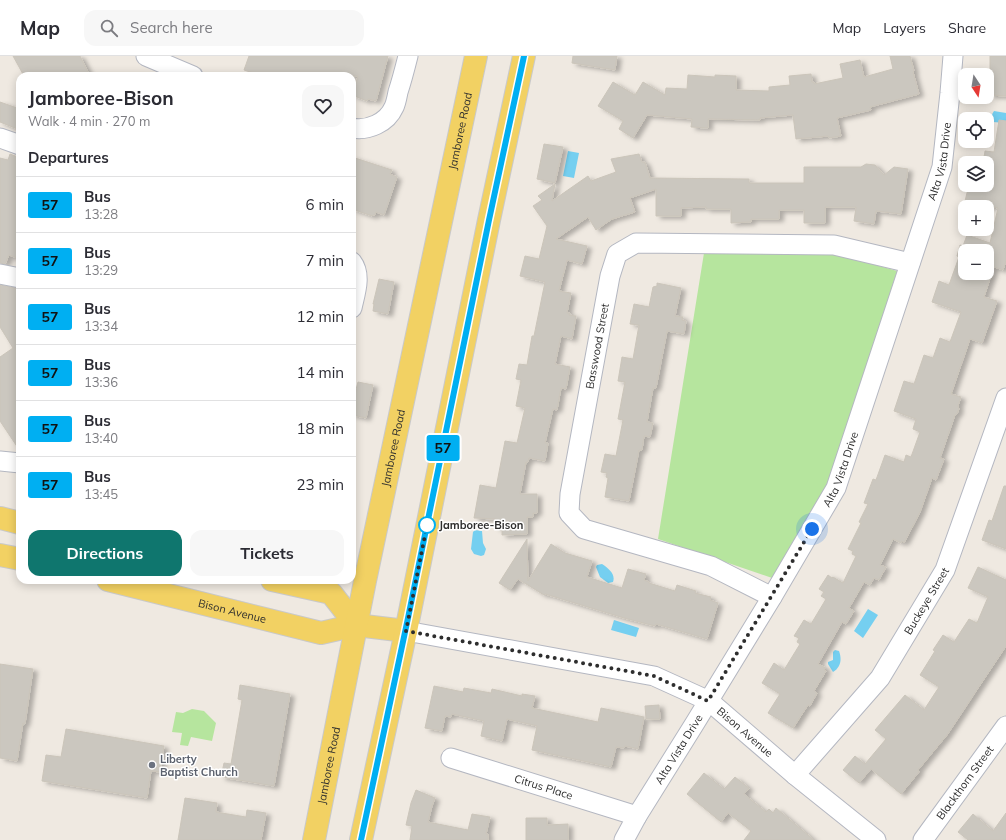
<!DOCTYPE html>
<meta charset="utf-8">
<style>
:root{--surface:#fff;--page:#f7f7f7;--text:#2b2b33;--muted:#7c7c81;--line:#e1e1e2;--accent:#0f766e}
body{margin:0;font-family:Mulish,sans-serif;background:var(--page);color:var(--text);height:100vh;display:flex;flex-direction:column;font-size:15px;white-space:nowrap}
*{box-sizing:border-box;margin:0}
p{font-size:13px;color:var(--muted)}
.icon{flex:none;width:22px;height:22px;fill:none;stroke:currentColor;stroke-width:2;stroke-linecap:round;stroke-linejoin:round}
.map{position:relative;flex:1;overflow:hidden}
.details{position:absolute;left:16px;top:16px;width:340px;height:512px;display:flex;flex-direction:column;background:var(--surface);border-radius:12px;box-shadow:0 2px 10px #0003}
.details>*{flex:none}
.badge{padding:0 8px;border-radius:3px;font-size:14px;line-height:26px}
.needle{width:26px;rotate:168deg}
.tools{position:absolute;left:958px;top:12px;display:grid;gap:8px}
.tools a{display:grid;place-items:center;width:36px;height:36px;border-radius:8px;background:var(--surface);box-shadow:0 2px 10px #0003;font-size:20px}
.you{position:absolute;width:20px;height:20px;margin:-10px;border:3px solid #fff;border-radius:50%;background:#1a73e8;box-shadow:0 0 0 6px #1a73e833}
.map>.badge{position:absolute;translate:-50% -50%;box-shadow:0 0 0 2px #fff}
h2{padding:0 12px;font-size:15px;line-height:36px}
.round{display:grid;place-items:center;flex:none;width:42px;height:42px;border-radius:12px;background:var(--page)}
.headline{display:flex;align-items:center;justify-content:space-between;height:68px;padding:0 12px}
h1{font-size:19px;font-weight:700;line-height:30px}
.button{display:flex;gap:8px;margin-top:auto;padding:8px 12px}
.button a{flex:1;height:46px;border-radius:12px;background:var(--accent);color:#fff;font-size:16px;font-weight:700;line-height:46px;text-align:center}
.button a+a{background:var(--page);color:var(--text)}
ul{padding:0;list-style:none}
li{display:flex;align-items:center;gap:12px;height:56px;padding:0 12px;border-top:1px solid var(--line)}
li div{flex:1}
li b{display:block;font-size:15px}
li em{font-style:normal}
li .badge{min-width:44px;font-weight:700;text-align:center}
header{display:flex;align-items:center;gap:24px;box-sizing:border-box;height:56px;padding:0 20px;background:var(--surface);border-bottom:1px solid var(--line)}
header strong{font-size:19px}
nav{display:flex;gap:22px;margin-inline-start:auto;font-size:14px}
.search{width:280px;height:36px;background:var(--page);display:flex;align-items:center;gap:10px;box-sizing:border-box;padding:0 14px;border-radius:12px;color:var(--muted);font-size:15px}
.map>svg:first-child{display:block}
.green{fill:#b6e59e}
.water{fill:#75cff0}
.building{fill:#cbc7bf;stroke:#cbc5ba;fill-rule:evenodd;filter:url(#shadow)}
.lines{fill:none;stroke-linecap:round;stroke-linejoin:round}
.minor-casing{stroke:#b4b7c1;stroke-width:21}
.major-casing{stroke:#c9c9c9;stroke-width:24}
.minor{stroke:#fff;stroke-width:19}
.major{stroke:#f2d163;stroke-width:22}
.line-casing{stroke:#fff;stroke-width:9}
.line{stroke:#00aff2;stroke-width:6}
.walk{stroke:#2e2e2e;stroke-width:4;stroke-dasharray:0 7.2}
.stop-dot{fill:#fff;stroke:#00aff2;stroke-width:2}
.worship-dot{fill:#6b7280;stroke:#fff;stroke-width:1.5}
.labels{text-anchor:middle;stroke-width:3;stroke-linejoin:round;paint-order:stroke}
.street-label{font-size:11px;fill:#2e2e2e;stroke:#fff}
.stop-label{font-size:11px;font-weight:bold;fill:#2e2e2e;stroke:#fff;text-anchor:start}
.worship-label{font-size:11px;font-weight:bold;fill:#5b616d;stroke:#fff;text-anchor:start}
</style>
<header>
<strong>Map</strong>
<div class="search"><svg class="icon" aria-label="search" viewBox="0 0 24 24"><circle cx="10" cy="10" r="6"/><path d="M15 15l6 6"/></svg>Search here</div>
<nav><a>Map</a><a>Layers</a><a>Share</a></nav>
</header>
<div class="map">
<svg width="1006" height="784" viewBox="0 0 1006 784">
<defs>
<filter id="shadow"><feDropShadow dx="4.5" dy="2.5" stdDeviation="2" flood-color="#0004"/></filter>
</defs>
<rect width="100%" height="100%" fill="#efe9e1"/>
<!-- green -->
<path class="green" d="M704 197H834L897 215 832 424 775 523 658 483Z
M192 653 204 655 216 667 212 685 191 681 188 690 180 689 182 677 172 676 176 656 183 657Z"/>
<!-- water -->
<path class="water" d="M994 55 1006 57V67L993 66 991 63V60Z
M568 95 579 97 574 122 563 120Z
M475 474 482 475 483 487 486 493 484 499 481 500 474 498 471 493 473 476Z
M602 508C608 512 616 518 613 526L608 527 600 521 596 511 597 509Z
M868 553 878 559 863 582 854 575Z
M614 564 639 572 636 581 611 574Z
M835 594 839 595C842 603 841 611 833 616L828 608V606L833 604V596Z"/>
<!-- building -->
<path class="building" d="M13 0H80L90 20H24Z
M249 0H388L376 45 368 43 367 45 352 39 358 20H263L244 14Z
M573 0H617L615 14 572 7Z
M890 0H910L914 15 913 16 919 38 870 51 871 54 837 62 841 80 829 82 828 80 796 83 793 59 760 62V64L708 63V72L691 71 692 63 647 59 633 82 619 73 623 65 598 50 613 26 635 39 643 26 665 39 666 32 687 33 688 19 715 21V19L736 20V34L769 35V31L790 29 789 20 811 18 812 26H814V28L843 22 840 8 860 4 864 21 893 13Z
M990 0H1006V40L990 39Z
M0 46 20 53V74L0 66Z
M999 64 1006 65V205L1003 214 994 211 984 241 997 245 982 287 970 283 951 338 961 341 958 350 959 353 957 358 955 359 940 402 944 403 936 424 932 422 920 456 904 487 902 485 901 487 893 483 880 509 886 511 879 524 874 522 870 529 864 526 849 552 854 555 846 568 842 566 818 608 826 612 824 614 826 615 814 635 817 637 810 650 808 649 793 672 768 657 780 638 762 627 774 607 784 614 800 588 797 586 799 582 794 580 804 564 811 568 826 543 821 540 824 536 819 533 828 519 832 522 833 521 843 527 856 500 852 498 853 495 848 493 861 467 859 466 868 448 864 447 873 423 876 424 885 399 904 406 906 399 911 401 920 376 913 373 916 363 894 355 904 325 914 328 924 299 933 302 940 282 950 286 961 256 932 246 939 225 949 229 959 201 957 200 960 189 963 190 967 179 990 187 998 152 965 145 969 129H987V107H983L985 95 994 96ZM965 195H987V217H965Z
M544 88 563 91 555 127 537 123Z
M10 98 20 102V203L9 199 5 208 0 207V102L8 104Z
M639 98 642 106H645L650 122 749 123V127H804V111H861L866 108 875 109 884 119 894 111 908 113 901 158 876 155 874 168 854 165 856 151H825V167H804V154H779V163H751V166L731 167V153H706V151L681 152V160H656V133L630 142 635 156 612 163 596 174 588 161 556 183 587 190 582 208 567 204 559 235 571 237 567 257H570L569 259 576 260 572 283 561 280 555 308 570 311 566 333 561 332 557 354 553 353 545 387H548L545 405 529 402 528 406H526L520 438H537V457H533V461H527V478L502 479V471L496 472V463L474 462 480 429 496 432 505 385 517 387 525 352 516 350 521 324 516 323 519 308 527 309 532 280H534L545 226 520 220 525 200 539 203 547 170 533 150 542 144 538 140 555 128 552 145 588 120 591 125 616 116 611 103Z
M352 101 392 114 390 118 397 121 384 159 376 156 375 159H373L372 160 352 153Z
M379 223 394 226 388 258 373 255 374 248H373Z
M657 227 681 232 675 260 683 261 682 264 686 265 684 278 667 275 656 332H653L647 366 653 367 650 381 644 380 642 394H639L629 445 605 441 608 422 606 421 607 417 601 416 605 398 616 400 623 364 618 363 625 326 618 325 622 301 633 303 639 269 630 268 634 248 649 251 653 231 657 230Z
M0 229 20 233V395L0 365V301L13 292 0 271Z
M358 326 373 329 366 362 352 359V349Z
M1004 430H1006V493L982 484 989 464 992 465Z
M527 483 528 525 551 488 565 497 592 505 587 521 622 532 628 513 646 518 644 524 649 526V527L675 535 677 529 696 535 695 537 711 541 710 544 718 547 707 583 656 568 655 570 624 562 545 538 544 539 518 523 510 534 499 527Z
M978 511 1006 524V590L947 679 918 714 919 716 901 738 871 713 859 727 843 714 855 700 865 708 886 683 875 674 905 639 924 654 939 631 920 619 935 595 933 594 943 579 954 586 969 563 977 567 988 541 968 532Z
M0 608 33 613 25 668 23 667 17 705 0 702Z
M240 629 290 638 274 730 221 721 224 707 231 708 242 644 238 643Z
M434 630 463 636 464 632 491 637 492 633 522 640V638L535 640 532 652 598 666 601 652 644 661 638 693 625 690 624 692 616 691 611 711 532 694 537 670 507 663 502 685 481 680 484 665 452 658 451 661 445 660 442 675 425 672Z
M659 649 660 663H646L645 650Z
M66 673 164 690 160 716 151 715 147 742 42 725 46 699 61 701Z
M704 717 724 733 735 721 749 732 744 738 766 756 769 753 773 757 776 752 814 784H744L751 775 728 757 721 766 687 738Z
M416 734 435 742 432 750 428 766 468 774 472 758 490 761 486 778H488V784H410L412 770 406 769 411 747Z
M185 742 217 747 216 756 246 761 247 754 266 757 261 784H178Z
M1006 757V784H968L958 776 973 758 993 775Z
M526 762H547V769L568 768V784H526Z"/>
<g class="lines">
<defs>
<g id="minor">
<path d="M146 0 193 20"/>
<path d="M352 72C368 75 387 67 394 51 396 47 397 41 398 36 402 24 405 12 408 0"/>
<path d="M0 82 20 89"/>
<path d="M352 206C362 219 355 238 352 252"/>
<path d="M0 218 20 222"/>
<path d="M0 405 20 407"/>
<path id="s1" d="M772 541 711 510 584 473 569 457 570 438 610 220 617 198 636 187 834 189 910 207"/>
<path id="s2" d="M406 575 654 620 709 645 795 719 876 784"/>
<path id="s3" d="M451 702 637 760"/>
<path id="s4" d="M795 719 880 622 945 514 1006 342"/>
<path id="s5" d="M624 784 637 760 695 667 772 541 836 432 942 111 950 37 953 0"/>
<path id="s6" d="M923 784 1006 670"/>
</g>
<g id="major">
<path d="M0 462 20 467"/>
<path d="M0 499 20 503"/>
<path id="s7" d="M108 524 321 577 356 569 406 575"/>
<path d="M272 524 331 537 356 569"/>
<path id="s8" d="M314 784 365 525 476 0"/>
<path d="M361 784 406 575 489 164 524 0"/>
</g>
</defs>
<!-- minor casing -->
<use href="#minor" class="minor-casing"/>
<!-- major casing -->
<use href="#major" class="major-casing"/>
<!-- minor -->
<use href="#minor" class="minor"/>
<!-- major -->
<use href="#major" class="major"/>
</g>
<g class="lines">
<defs>
<path id="line" d="M361 784 408 562 489 164 524 0"/>
</defs>
<!-- line casing -->
<use href="#line" class="line-casing"/>
<!-- line -->
<use href="#line" class="line"/>
<!-- walk -->
<path class="walk" d="M427 469 406 575 654 620 708 645 812 473"/>
</g>
<!-- markers -->
<circle class="stop-dot" cx="427" cy="469" r="8"/>
<circle class="worship-dot" cx="152" cy="709" r="4"/>
<g class="labels">
<!-- street labels -->
<g class="street-label">
<text dy="4" stroke="none"><textPath href="#s8" startOffset="724">Jamboree Road</textPath></text>
<text dy="4" stroke="none"><textPath href="#s5" startOffset="754">Alta Vista Drive</textPath></text>
<text dy="4" stroke="none"><textPath href="#s1" startOffset="392">Basswood Street</textPath></text>
<text dy="4" stroke="none"><textPath href="#s8" startOffset="400">Jamboree Road</textPath></text>
<text dy="4" stroke="none"><textPath href="#s5" startOffset="430">Alta Vista Drive</textPath></text>
<text dy="4" stroke="none"><textPath href="#s4" startOffset="219">Buckeye Street</textPath></text>
<text dy="4" stroke="none"><textPath href="#s7" startOffset="128">Bison Avenue</textPath></text>
<text dy="4" stroke="none"><textPath href="#s2" startOffset="360">Bison Avenue</textPath></text>
<text dy="4" stroke="none"><textPath href="#s5" startOffset="106">Alta Vista Drive</textPath></text>
<text dy="4" stroke="none"><textPath href="#s8" startOffset="76">Jamboree Road</textPath></text>
<text dy="4" stroke="none"><textPath href="#s6" startOffset="71">Blackthorn Street</textPath></text>
<text dy="4" stroke="none"><textPath href="#s3" startOffset="97">Citrus Place</textPath></text>
</g>
<!-- stop labels -->
<g class="stop-label">
<text x="439" y="473">Jamboree-Bison</text>
</g>
<!-- worship labels -->
<g class="worship-label">
<text x="160" y="707">Liberty<tspan x="160" dy="13">Baptist Church</tspan></text>
</g>
</g>
</svg>
<div class="tools">
<a><svg class="needle" viewBox="-14 -14 28 28"><path d="M0-13l5 13h-10z" fill="#e53935"/><path d="M0 13l5-13h-10z" fill="#7c7c81"/></svg></a>
<a><svg class="icon" aria-label="locate" viewBox="0 0 24 24"><circle cx="12" cy="12" r="6"/><path d="M12 2v4M12 18v4M2 12h4M18 12h4"/></svg></a>
<a><svg class="icon" aria-label="layers" viewBox="0 0 24 24"><path d="M12 4l9 5-9 5-9-5zM3 14l9 5 9-5"/></svg></a>
<a>+</a>
<a>−</a>
</div>
<div class="you" style="left:812px;top:473px"></div>
<b class="badge" style="left:443px;top:392px;background:#00aff2;color:#111">57</b>
<section class="details">
<div class="headline"><div><h1>Jamboree-Bison</h1><p>Walk · 4 min · 270 m</p></div><a class="round"><svg class="icon" aria-label="heart" viewBox="0 0 24 24"><path d="M12 20l-8-8c-3-5 5-10 8-4 3-6 11-1 8 4z"/></svg></a></div>
<h2>Departures</h2>
<ul>
<li><span class="badge" style="background:#00aff2;color:#111">57</span><div><b>Bus</b><p>13:28</p></div><em>6 min</em></li>
<li><span class="badge" style="background:#00aff2;color:#111">57</span><div><b>Bus</b><p>13:29</p></div><em>7 min</em></li>
<li><span class="badge" style="background:#00aff2;color:#111">57</span><div><b>Bus</b><p>13:34</p></div><em>12 min</em></li>
<li><span class="badge" style="background:#00aff2;color:#111">57</span><div><b>Bus</b><p>13:36</p></div><em>14 min</em></li>
<li><span class="badge" style="background:#00aff2;color:#111">57</span><div><b>Bus</b><p>13:40</p></div><em>18 min</em></li>
<li><span class="badge" style="background:#00aff2;color:#111">57</span><div><b>Bus</b><p>13:45</p></div><em>23 min</em></li>
</ul>
<div class="button"><a>Directions</a><a>Tickets</a></div>
</section>
</div>
